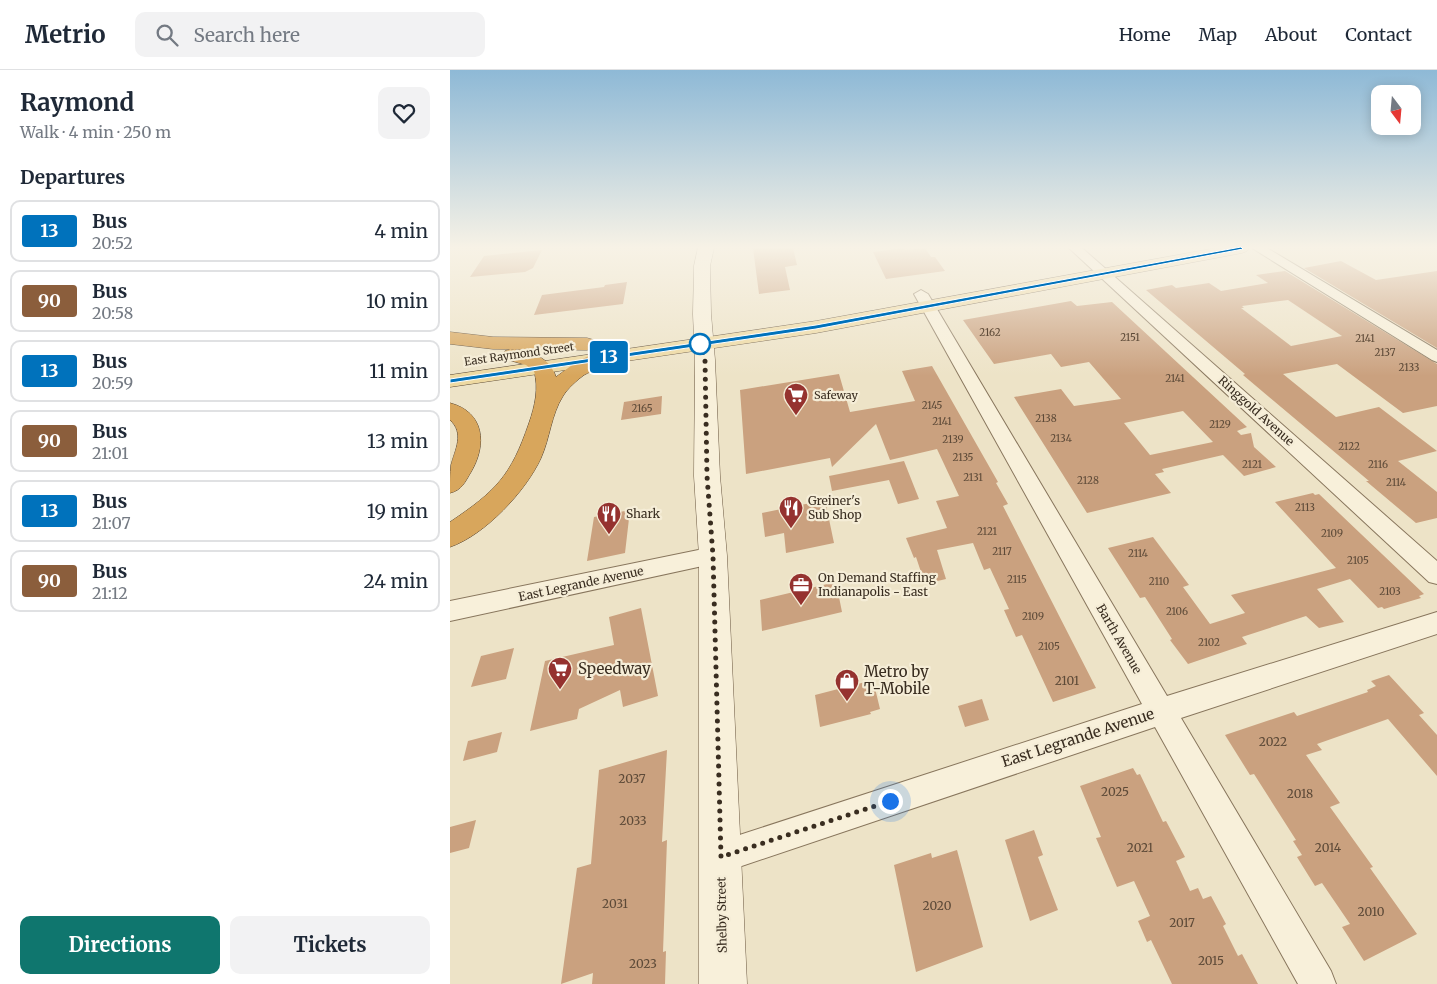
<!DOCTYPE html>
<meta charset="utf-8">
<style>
:root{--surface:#fff;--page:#f2f2f3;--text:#1f2937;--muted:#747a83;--line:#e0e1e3;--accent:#0f766e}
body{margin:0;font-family:Merriweather,serif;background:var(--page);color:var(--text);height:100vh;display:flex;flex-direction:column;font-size:19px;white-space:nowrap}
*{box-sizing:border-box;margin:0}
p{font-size:16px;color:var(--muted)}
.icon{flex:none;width:28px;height:28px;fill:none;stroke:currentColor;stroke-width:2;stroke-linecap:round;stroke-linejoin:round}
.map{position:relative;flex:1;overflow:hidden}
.details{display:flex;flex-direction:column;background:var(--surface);width:450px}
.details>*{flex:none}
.badge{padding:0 10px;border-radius:4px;font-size:18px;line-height:32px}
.needle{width:32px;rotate:164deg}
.controls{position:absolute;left:921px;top:15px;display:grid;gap:10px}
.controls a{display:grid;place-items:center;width:50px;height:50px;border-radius:10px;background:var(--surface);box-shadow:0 2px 12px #0003;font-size:25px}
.you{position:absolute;width:25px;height:25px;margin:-12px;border:4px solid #fff;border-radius:50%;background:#1a73e8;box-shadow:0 0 0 8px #1a73e833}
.map>.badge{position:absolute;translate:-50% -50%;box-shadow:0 0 0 2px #fff}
h2{padding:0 20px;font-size:19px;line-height:45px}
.round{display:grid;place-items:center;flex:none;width:52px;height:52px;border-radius:10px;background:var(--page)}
.headline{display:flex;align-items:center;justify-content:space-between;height:85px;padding:0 20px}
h1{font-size:24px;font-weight:700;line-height:38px}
.action{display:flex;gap:10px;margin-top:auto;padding:10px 20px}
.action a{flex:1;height:58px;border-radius:10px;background:var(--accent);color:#fff;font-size:20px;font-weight:700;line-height:58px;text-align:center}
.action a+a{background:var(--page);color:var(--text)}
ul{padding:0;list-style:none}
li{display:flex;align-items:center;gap:15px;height:62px;margin:0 10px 8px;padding:0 10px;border:2px solid var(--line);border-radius:10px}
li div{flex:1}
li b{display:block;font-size:19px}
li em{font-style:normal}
li .badge{min-width:55px;font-weight:700;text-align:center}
header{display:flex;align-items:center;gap:30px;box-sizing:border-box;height:70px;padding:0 25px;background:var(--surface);border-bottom:1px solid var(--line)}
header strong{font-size:24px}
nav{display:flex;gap:28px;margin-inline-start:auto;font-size:18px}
.search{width:350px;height:45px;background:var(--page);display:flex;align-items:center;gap:12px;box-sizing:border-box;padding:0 18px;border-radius:10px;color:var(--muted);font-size:19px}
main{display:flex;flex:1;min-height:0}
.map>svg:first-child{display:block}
.building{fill:#caa17f;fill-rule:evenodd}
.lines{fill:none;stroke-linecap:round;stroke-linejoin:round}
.street-casing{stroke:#88765d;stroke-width:2}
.secondary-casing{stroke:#6a5740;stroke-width:1}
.primary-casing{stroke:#564431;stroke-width:1}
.highway-casing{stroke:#564431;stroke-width:1}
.street{fill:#f8f0da;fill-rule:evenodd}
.secondary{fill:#f8f0da;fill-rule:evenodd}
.primary{fill:#eed9a1;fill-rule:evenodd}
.highway{fill:#d8a65c;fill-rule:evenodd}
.line{fill:#0072bc;stroke:#fff}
.walk{stroke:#392d20;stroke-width:5;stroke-dasharray:0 9}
.stop-dot{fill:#fff;stroke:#0072bc;stroke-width:2.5}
.labels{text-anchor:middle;stroke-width:4.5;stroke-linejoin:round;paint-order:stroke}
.number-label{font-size:10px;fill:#5d4a38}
.far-street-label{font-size:11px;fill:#392d20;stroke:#f5edd7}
.far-poi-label{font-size:11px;fill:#392d20;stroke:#f5edd7;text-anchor:start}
.street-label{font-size:12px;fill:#392d20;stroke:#f5edd7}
.poi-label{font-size:12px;fill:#392d20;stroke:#f5edd7;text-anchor:start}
.near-number-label{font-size:12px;fill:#5d4a38}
.near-poi-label{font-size:15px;fill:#392d20;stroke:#f5edd7;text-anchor:start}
.near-street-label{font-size:15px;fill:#392d20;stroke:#f5edd7}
</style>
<header>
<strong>Metrio</strong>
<div class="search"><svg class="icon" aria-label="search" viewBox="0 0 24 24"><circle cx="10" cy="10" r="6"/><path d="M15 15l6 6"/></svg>Search here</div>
<nav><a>Home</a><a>Map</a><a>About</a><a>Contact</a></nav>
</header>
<main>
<section class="details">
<div class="headline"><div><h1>Raymond</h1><p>Walk · 4 min · 250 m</p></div><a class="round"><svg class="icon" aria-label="heart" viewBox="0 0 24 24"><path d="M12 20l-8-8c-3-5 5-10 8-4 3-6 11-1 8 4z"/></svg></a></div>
<h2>Departures</h2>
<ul>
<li><span class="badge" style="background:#0072bc;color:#fff">13</span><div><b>Bus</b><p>20:52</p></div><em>4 min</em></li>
<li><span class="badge" style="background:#8b5e3c;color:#fff">90</span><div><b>Bus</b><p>20:58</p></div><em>10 min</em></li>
<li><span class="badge" style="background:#0072bc;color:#fff">13</span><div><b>Bus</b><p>20:59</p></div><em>11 min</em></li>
<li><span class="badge" style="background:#8b5e3c;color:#fff">90</span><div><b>Bus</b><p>21:01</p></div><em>13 min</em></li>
<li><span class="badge" style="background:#0072bc;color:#fff">13</span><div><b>Bus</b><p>21:07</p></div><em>19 min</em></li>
<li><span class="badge" style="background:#8b5e3c;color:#fff">90</span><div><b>Bus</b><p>21:12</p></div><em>24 min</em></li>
</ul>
<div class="action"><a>Directions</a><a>Tickets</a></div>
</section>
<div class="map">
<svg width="987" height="914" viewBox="0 0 987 914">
<rect width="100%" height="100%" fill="#ede3c7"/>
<!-- building -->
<path class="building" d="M303 178H343L347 195 335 197 340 220 309 224Z
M454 178 455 180 475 178 481 187H485L495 201 436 209 423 182Z
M92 180 83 198 75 202 20 207 34 186Z
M891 191 926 210 987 201V278L854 198Z
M835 201 987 294V336L953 343 887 294 833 304 886 347 929 337 987 381 948 391 987 422V448L966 453 916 411H919L793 305 795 304 696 220 722 215 726 218 759 213 771 221 818 213 806 205ZM838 230 892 266 841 276 791 238H794L792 236Z
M177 212 173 234 84 245 92 225 154 217 155 215Z
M621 231 627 236 662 232 797 357 787 361 791 365 801 363 804 377 826 397 794 406 773 385 712 399 714 402 705 404 721 423 637 443 564 327 611 319 624 336 671 329 639 292 611 297 601 284 544 294 513 250ZM733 341 763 372 700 385 674 353Z
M482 296 548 412 546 413 558 434 553 436 646 618 603 632 572 565 566 567 554 540 559 539 540 498 534 500 523 473 487 480 496 509 475 514 466 487 464 488 456 468 497 458 486 431 509 426 487 379 440 390 426 354 382 397 380 388 296 404 290 320 389 304 400 342 465 331 452 301Z
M212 326 211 344 171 350 174 332Z
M454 391 469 429 448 434 439 410 382 421 379 406Z
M863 423 865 425 869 424 974 524 969 526 971 528 934 539 932 537 928 538 900 509 867 519 894 552 869 558 856 546 792 567 797 574 738 594 720 570 722 569 695 527 690 528 658 478 703 467 739 515 733 517 760 554 795 543 781 525 886 498 825 432Z
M375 430 384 473 336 483 334 463 315 467 312 443Z
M180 440 175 483 137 491 144 447Z
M386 512 392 542 312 561 310 530Z
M191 538 208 626 173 637 170 620 129 639 127 649 80 661 95 591 164 575 159 547Z
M64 578 56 609 21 617 31 586Z
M939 605 974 643 969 645 987 665V706L938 649 867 674 872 680 856 685 890 733 880 737 923 797 920 798 967 864 914 891 892 857 900 854 872 813 865 816 847 787 852 785 843 771 846 770 804 704 800 705 775 665 844 642 847 646 918 622 917 620 926 616 921 611Z
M423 610 430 639 420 642 421 644 370 657 365 625Z
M532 629 539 650 515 657 508 636Z
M52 662 47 682 13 691 18 671Z
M217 680 212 772 217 770 213 882 216 881 215 914H142L143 903 111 914 127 798 141 794 149 700Z
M683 698 687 705 690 704 713 752 716 751 735 787 726 791 740 821 748 818 753 829 761 826 776 854 773 856 788 886 792 884 808 914H722L701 870 697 872 688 851 700 846 684 811 667 817 646 768 651 767 630 716Z
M26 750 19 778 0 783V757Z
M584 760 593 785 588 787 608 840 580 851 555 770Z
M507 780 533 877 466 902 444 795 481 783 482 788Z"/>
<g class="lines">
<defs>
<path id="street" d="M619 178H632L987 491V514L979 512Z
M802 178H817L987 280V292L982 290Z
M471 220 478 224 717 626 987 542V564L731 648 881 901 886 914H848L705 657 271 803 259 799 255 787 259 775 271 771 692 634 464 224Z
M263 477 271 480 274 486 271 492 0 551V531Z"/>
<path id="secondary" d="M248 178H264L260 196 261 244 265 290 270 406 277 486 297 914H249V486L244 406 245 290 243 244 244 196Z"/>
<path id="primary" d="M766 178H799L797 181 792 183 366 263 0 317V305L366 251Z"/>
<path id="highway" d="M0 262 43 267 137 268 144 270 147 274 144 278 137 280 43 279 0 274Z
M62 279C82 283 99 286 106 307 120 297 139 280 157 285L160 289C154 297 143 300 134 305 126 311 118 318 113 326 101 345 100 368 91 388 76 421 35 465 0 477V452C46 421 61 406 79 353 85 336 89 318 84 301L76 295 55 289 52 285 55 281Z
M0 333C35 342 37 375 21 402 15 412 12 420 0 423 0 414 0 403 1 395 5 380 15 363 0 350Z"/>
</defs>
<!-- street casing -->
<use href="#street" class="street-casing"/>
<!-- secondary casing -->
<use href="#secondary" class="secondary-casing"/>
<!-- primary casing -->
<use href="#primary" class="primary-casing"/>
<!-- highway casing -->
<use href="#highway" class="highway-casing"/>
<!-- street -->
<use href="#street" class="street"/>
<!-- secondary -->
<use href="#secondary" class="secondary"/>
<!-- primary -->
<use href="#primary" class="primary"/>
<!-- highway -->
<use href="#highway" class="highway"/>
</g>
<!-- sky -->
<linearGradient id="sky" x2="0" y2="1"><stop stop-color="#8eb9d6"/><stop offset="0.58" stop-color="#f7f2e6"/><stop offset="1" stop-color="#f7f2e6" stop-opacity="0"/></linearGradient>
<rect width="987" height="306" fill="url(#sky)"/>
<!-- line -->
<path class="line" d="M791 177 793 179 366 259 0 313V309L366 255Z"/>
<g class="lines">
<!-- walk -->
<path class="walk" d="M250 274 255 290 257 406 263 486 271 787 440 731"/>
</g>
<!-- icons -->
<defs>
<symbol id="supermarket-pin" viewBox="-11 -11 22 30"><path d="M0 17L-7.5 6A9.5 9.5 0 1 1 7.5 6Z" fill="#95322f" stroke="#f5edd7"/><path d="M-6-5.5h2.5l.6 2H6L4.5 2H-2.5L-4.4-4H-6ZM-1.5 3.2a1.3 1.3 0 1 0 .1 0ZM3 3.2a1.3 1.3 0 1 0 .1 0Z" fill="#fff"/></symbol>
<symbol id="restaurant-pin" viewBox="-11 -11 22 30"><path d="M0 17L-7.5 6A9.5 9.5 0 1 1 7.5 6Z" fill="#95322f" stroke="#f5edd7"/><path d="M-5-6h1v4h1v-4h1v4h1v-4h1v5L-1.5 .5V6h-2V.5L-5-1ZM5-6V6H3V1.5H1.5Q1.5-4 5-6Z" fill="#fff"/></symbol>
<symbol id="office-pin" viewBox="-11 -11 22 30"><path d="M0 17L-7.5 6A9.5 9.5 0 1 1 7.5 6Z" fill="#95322f" stroke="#f5edd7"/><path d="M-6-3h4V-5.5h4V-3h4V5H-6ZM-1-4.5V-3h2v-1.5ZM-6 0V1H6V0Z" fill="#fff"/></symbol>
<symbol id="shop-pin" viewBox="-11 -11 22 30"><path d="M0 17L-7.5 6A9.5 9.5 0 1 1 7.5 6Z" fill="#95322f" stroke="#f5edd7"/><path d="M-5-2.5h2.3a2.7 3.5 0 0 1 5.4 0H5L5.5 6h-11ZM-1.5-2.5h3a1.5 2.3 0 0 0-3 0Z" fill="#fff"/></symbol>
</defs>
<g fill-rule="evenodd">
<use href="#supermarket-pin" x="332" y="311" width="28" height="38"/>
<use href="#restaurant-pin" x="327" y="424" width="28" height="38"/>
<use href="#restaurant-pin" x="145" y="430" width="28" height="38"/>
<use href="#office-pin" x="337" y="501" width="28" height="38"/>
<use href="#supermarket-pin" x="96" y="585" width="28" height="38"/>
<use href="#shop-pin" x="383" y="597" width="28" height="38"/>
</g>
<!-- markers -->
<circle class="stop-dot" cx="250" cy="274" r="10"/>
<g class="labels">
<!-- number labels -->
<g class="number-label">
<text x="540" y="266">2162</text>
<text x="680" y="271">2151</text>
<text x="915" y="272">2141</text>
<text x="935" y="286">2137</text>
<text x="959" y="301">2133</text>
<text x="725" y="312">2141</text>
<text x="482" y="339">2145</text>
<text x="192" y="342">2165</text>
<text x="596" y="352">2138</text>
<text x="492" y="355">2141</text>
<text x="770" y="358">2129</text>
<text x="611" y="372">2134</text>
<text x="503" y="373">2139</text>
<text x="899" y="380">2122</text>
<text x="513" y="391">2135</text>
<text x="802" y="398">2121</text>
<text x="928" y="398">2116</text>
<text x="523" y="411">2131</text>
<text x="638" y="414">2128</text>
<text x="946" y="416">2114</text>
<text x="855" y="441">2113</text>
<text x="537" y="465">2121</text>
<text x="882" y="467">2109</text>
<text x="552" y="485">2117</text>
<text x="688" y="487">2114</text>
<text x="908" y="494">2105</text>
<text x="567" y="513">2115</text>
<text x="709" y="515">2110</text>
<text x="940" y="525">2103</text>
<text x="727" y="545">2106</text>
<text x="583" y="550">2109</text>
<text x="759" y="576">2102</text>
<text x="599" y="580">2105</text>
</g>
<!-- far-street labels -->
<g class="far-street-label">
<text transform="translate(69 284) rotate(-8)" y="4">East Raymond Street</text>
</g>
<!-- far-poi labels -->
<g class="far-poi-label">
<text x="364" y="329">Safeway</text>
</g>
<!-- street labels -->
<g class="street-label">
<text transform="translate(806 341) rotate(42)" y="4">Ringgold Avenue</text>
<text transform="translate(131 514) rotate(-12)" y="4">East Legrande Avenue</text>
<text transform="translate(669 569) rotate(60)" y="4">Barth Avenue</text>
<text transform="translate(272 845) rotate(-91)" y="4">Shelby Street</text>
</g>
<!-- poi labels -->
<g class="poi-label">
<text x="358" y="435">Greiner's<tspan x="358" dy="14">Sub Shop</tspan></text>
<text x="176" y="448">Shark</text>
<text x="368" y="512">On Demand Staffing<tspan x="368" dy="14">Indianapolis - East</tspan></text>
</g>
<!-- near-number labels -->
<g class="near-number-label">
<text x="617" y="615">2101</text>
<text x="823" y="676">2022</text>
<text x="182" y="713">2037</text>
<text x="665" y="726">2025</text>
<text x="850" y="728">2018</text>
<text x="183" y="755">2033</text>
<text x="690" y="782">2021</text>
<text x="878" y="782">2014</text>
<text x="165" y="838">2031</text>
<text x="487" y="840">2020</text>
<text x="921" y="846">2010</text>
<text x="732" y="857">2017</text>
<text x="761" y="895">2015</text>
<text x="193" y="898">2023</text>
</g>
<!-- near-poi labels -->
<g class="near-poi-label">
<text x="128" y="604">Speedway</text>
<text x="414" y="607">Metro by<tspan x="414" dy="17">T-Mobile</tspan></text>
</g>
<!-- near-street labels -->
<g class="near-street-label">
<text transform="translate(628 668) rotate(-18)" y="5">East Legrande Avenue</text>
</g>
</g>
</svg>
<div class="controls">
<a><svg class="needle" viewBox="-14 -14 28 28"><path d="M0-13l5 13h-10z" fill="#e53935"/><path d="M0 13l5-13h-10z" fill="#747a83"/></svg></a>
</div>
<div class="you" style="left:440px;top:731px"></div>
<b class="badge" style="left:159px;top:287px;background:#0072bc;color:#fff">13</b>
</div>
</main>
